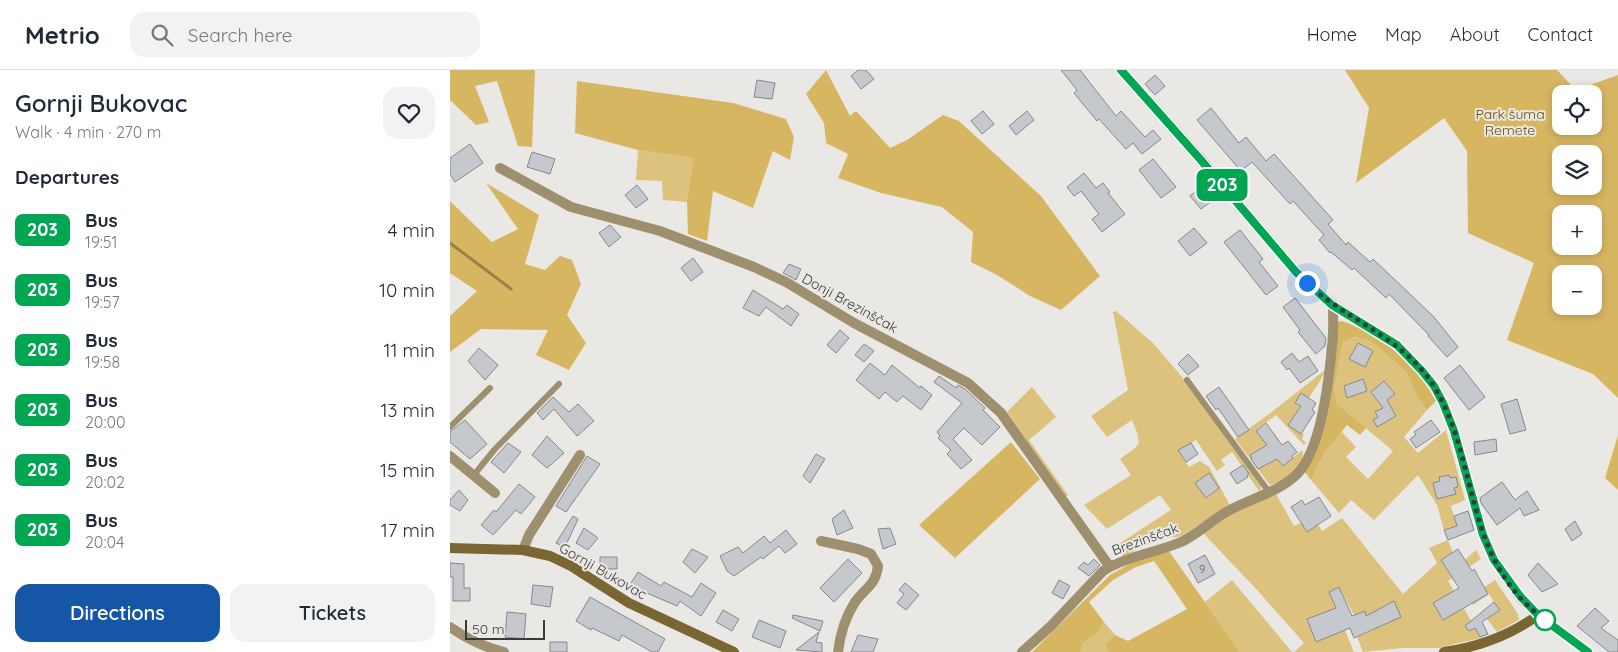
<!DOCTYPE html>
<meta charset="utf-8">
<style>
:root{--surface:#fff;--page:#f2f2f3;--text:#1f2937;--muted:#747a83;--line:#e0e1e3;--accent:#1556a6}
body{margin:0;font-family:Quicksand,sans-serif;background:var(--page);color:var(--text);height:100vh;display:flex;flex-direction:column;font-size:19px;white-space:nowrap}
*{box-sizing:border-box;margin:0}
p{font-size:16px;color:var(--muted)}
.icon{flex:none;width:28px;height:28px;fill:none;stroke:currentColor;stroke-width:2;stroke-linecap:round;stroke-linejoin:round}
.map{position:relative;flex:1;overflow:hidden}
.side{display:flex;flex-direction:column;background:var(--surface);width:450px}
.side>*{flex:none}
.badge{padding:0 10px;border-radius:8px;font-size:18px;line-height:32px}
.controls{position:absolute;left:1102px;top:15px;display:grid;gap:10px}
.controls a{display:grid;place-items:center;width:50px;height:50px;border-radius:10px;background:var(--surface);box-shadow:0 2px 8px #0003;font-size:25px}
.scale{position:absolute;left:15px;bottom:12px;width:80px;box-sizing:border-box;padding-left:5px;border:2px solid #393937;border-top:0;font-size:14px;line-height:18px;white-space:nowrap;color:#393937;-webkit-text-stroke:4px #eae8e4;paint-order:stroke}
.you{position:absolute;width:25px;height:25px;margin:-12px;border:4px solid #fff;border-radius:50%;background:#1a73e8;box-shadow:0 0 0 8px #1a73e833}
.map>.badge{position:absolute;translate:-50% -50%;box-shadow:0 0 0 2px #fff}
h2{padding:0 15px;font-size:19px;line-height:45px}
.round{display:grid;place-items:center;flex:none;width:52px;height:52px;border-radius:15px;background:var(--page)}
.headline{display:flex;align-items:center;justify-content:space-between;height:85px;padding:0 15px}
h1{font-size:24px;font-weight:600;line-height:38px}
.cta{display:flex;gap:10px;margin-top:auto;padding:10px 15px}
.cta a{flex:1;height:58px;border-radius:15px;background:var(--accent);color:#fff;font-size:20px;font-weight:600;line-height:58px;text-align:center}
.cta a+a{background:var(--page);color:var(--text)}
ul{padding:0;list-style:none}
li{display:flex;align-items:center;gap:15px;height:60px;padding:0 15px}
li div{flex:1}
li b{display:block;font-size:19px}
li em{font-style:normal}
li .badge{min-width:55px;font-weight:700;text-align:center}
header{display:flex;align-items:center;gap:30px;box-sizing:border-box;height:70px;padding:0 25px;background:var(--surface);border-bottom:1px solid var(--line)}
header strong{font-size:24px}
nav{display:flex;gap:28px;margin-inline-start:auto;font-size:18px}
.search{width:350px;height:45px;background:var(--page);display:flex;align-items:center;gap:12px;box-sizing:border-box;padding:0 18px;border-radius:15px;color:var(--muted);font-size:19px}
main{display:flex;flex:1;min-height:0}
.map>svg:first-child{display:block}
.green{fill:#ddc27d}
.forest{fill:#d7b662;fill-rule:evenodd}
.lines{fill:none;stroke-linecap:round;stroke-linejoin:round}
.stream{stroke:#988246;stroke-width:3}
.building{fill:#c5c8cc;stroke:#85888c}
.lane{stroke:#9e906f;stroke-width:6}
.street{stroke:#9e906f;stroke-width:10}
.secondary{stroke:#7a6632;stroke-width:10}
.line-casing{stroke:#fff;stroke-width:11}
.line{stroke:#00a651;stroke-width:8}
.walk{stroke:#393937;stroke-width:5;stroke-dasharray:0 9}
.stop-dot{fill:#fff;stroke:#00a651;stroke-width:2.5}
.labels{text-anchor:middle;stroke-width:4;stroke-linejoin:round;paint-order:stroke}
.number-label{font-size:11px;fill:#5c5d5c}
.park-label{font-size:14px;fill:#604a04;stroke:#eae8e4}
.street-label{font-size:14px;fill:#393937;stroke:#eae8e4}
</style>
<header>
<strong>Metrio</strong>
<div class="search"><svg class="icon" aria-label="search" viewBox="0 0 24 24"><circle cx="10" cy="10" r="6"/><path d="M15 15l6 6"/></svg>Search here</div>
<nav><a>Home</a><a>Map</a><a>About</a><a>Contact</a></nav>
</header>
<main>
<section class="side">
<div class="headline"><div><h1>Gornji Bukovac</h1><p>Walk · 4 min · 270 m</p></div><a class="round"><svg class="icon" aria-label="heart" viewBox="0 0 24 24"><path d="M12 20l-8-8c-3-5 5-10 8-4 3-6 11-1 8 4z"/></svg></a></div>
<h2>Departures</h2>
<ul>
<li><span class="badge" style="background:#00a651;color:#fff">203</span><div><b>Bus</b><p>19:51</p></div><em>4 min</em></li>
<li><span class="badge" style="background:#00a651;color:#fff">203</span><div><b>Bus</b><p>19:57</p></div><em>10 min</em></li>
<li><span class="badge" style="background:#00a651;color:#fff">203</span><div><b>Bus</b><p>19:58</p></div><em>11 min</em></li>
<li><span class="badge" style="background:#00a651;color:#fff">203</span><div><b>Bus</b><p>20:00</p></div><em>13 min</em></li>
<li><span class="badge" style="background:#00a651;color:#fff">203</span><div><b>Bus</b><p>20:02</p></div><em>15 min</em></li>
<li><span class="badge" style="background:#00a651;color:#fff">203</span><div><b>Bus</b><p>20:04</p></div><em>17 min</em></li>
</ul>
<div class="cta"><a>Directions</a><a>Tickets</a></div>
</section>
<div class="map">
<svg width="1168" height="582" viewBox="0 0 1168 582">
<rect width="100%" height="100%" fill="#eae8e4"/>
<!-- green -->
<path class="green" d="M188 80 243 88 237 132 213 130 212 111 186 110Z
M666 241 703 273 732 307 811 416V419L809 421 782 382 771 390 775 395 767 401 746 370 729 381 739 397 750 391 759 397 780 435 731 466C724 469 718 465 711 467 698 470 686 481 674 487L667 475 721 440 710 425 657 459 634 435 681 405 670 389 684 379 689 373 687 363 682 350 657 367 641 346 678 320 663 242Z
M902 267 915 269 927 276 957 303 966 325 977 340 954 367 968 383 996 360 1015 430 1001 436 1007 456 994 460 987 435 968 405 924 450 901 430 889 443 861 410 875 382 891 361 906 377 896 387 918 409 943 381 887 334 884 318 893 272Z
M875 300C872 311 864 318 859 328L852 324 845 333 851 336 839 355 854 365 852 369 856 373 854 375 826 345 806 360 815 372 825 365 831 373 821 381 833 396 852 380C858 395 833 413 820 415L785 369 823 341Z
M582 317 606 347 579 370 618 425 615 427 557 342Z
M826 424 844 456 851 453 868 455 872 461 892 448 953 524 987 493 979 478 998 470 1003 483 1015 490 1026 480 1031 489 998 511 1031 568 988 578H953L913 582 907 567 922 561 915 541 904 545 889 517 879 522 904 582H844L854 573 808 521 754 464 777 446Z
M782 510 842 582H790L755 532Z
M1045 510 1068 544 1069 550 1047 562 1037 549 1049 540 1039 524 1023 535 1018 528Z
M654 552 665 565 654 575 660 582H630L633 573 646 565Z"/>
<!-- forest -->
<path class="forest" d="M0 0H85L82 77 68 76 47 11 25 16 39 52 26 55 0 30Z
M376 0 400 46 406 41 440 78 457 70 493 45 509 51 591 126 650 206 611 240 580 226 547 205 521 192 523 162 492 137 431 123 388 108 398 84 376 73 374 53 356 24Z
M895 0H1107L1126 20 1168 5V328L1143 304 1057 270 1084 193 1018 163 1017 81 994 48 906 113 919 38ZM1111 24H1144V56H1111ZM1111 84H1144V116H1111ZM1111 144H1144V176H1111ZM1111 204H1144V236H1111Z
M127 11 283 33 336 49 344 67 340 90 323 81 303 138 263 121 257 171 238 164 237 132 243 88 188 80 125 63Z
M36 113 89 145 75 194 95 200 110 186 122 190 131 214 117 245 136 273 119 300 86 285 98 260 31 259 0 282V246L27 221 0 203V131L42 172 68 159Z
M892 251C932 265 966 294 986 331L977 340 966 325 957 303 927 276 915 269 903 267 893 272 884 318 887 334 916 358 910 365 897 355 875 382 861 410 854 401 866 379 887 252Z
M1168 365V420L1155 408Z
M561 372 590 409 505 488 469 455Z
M719 481 790 582H660L654 575 665 565 678 571 737 539 704 491 686 497 663 510 639 532 654 552 646 565 633 573 630 582H582L660 505 683 492Z"/>
<g class="lines">
<!-- stream -->
<path class="stream" d="M0 173 61 219"/>
</g>
<!-- building -->
<path class="building" d="M408 0H416L424 9 411 19 401 6Z
M611 0H630L666 46 671 41 695 67 703 60 711 69 692 84 683 73 676 79 649 49 647 51 624 23 627 20Z
M705 5 715 16 705 25 695 14Z
M307 10 325 13 322 29 304 27Z
M761 38 789 73 796 67 816 91 824 84 883 150 878 154 896 175 898 172 920 192 923 189 983 246 1008 277 997 287 978 266 979 265 939 224 936 228 904 198 902 200 881 182 880 183 869 170 874 165 843 131 840 134 802 92 791 101 747 50Z
M533 41 544 54 532 64 521 51Z
M577 41 584 50 566 65 559 56Z
M20 74 33 93 5 112 0 104V88Z
M82 82 105 89 100 104 77 97Z
M703 89 726 117 711 128 689 100Z
M634 103 646 118 653 113 660 122 658 123 675 144 652 162 642 149 649 144 631 121 624 126 617 117Z
M187 115 198 129 186 138 175 125Z
M753 116 763 130 751 139 740 126Z
M160 155 171 167 159 177 149 163Z
M744 158 757 173 740 186 728 171Z
M790 160 813 189 809 192 828 216 816 225 774 172Z
M243 188 253 202 241 211 231 198Z
M339 194 351 199 346 210 333 203Z
M303 220 333 239 337 235 349 244 341 256 316 237 309 246 293 238Z
M845 228 876 268 875 276 866 284 848 262 850 260 833 237Z
M390 260 399 268 386 283 377 275Z
M908 273 923 281 915 297 899 289Z
M413 275H416L424 281 414 292 405 285Z
M29 278 48 295 35 310 18 291Z
M842 283 849 292 858 286 868 301 850 313 839 298 837 300 831 292Z
M738 284 749 296 738 305 728 294Z
M420 293 435 305 442 295 470 318 471 316 482 325 471 340 453 326 447 332 435 322 429 329 406 310Z
M1010 295 1035 327 1019 340 994 308Z
M489 306 506 318 508 315 515 319 535 338 533 340 550 357 532 375 514 358 503 369 522 390 511 399 497 384 501 380 488 368 490 366 487 362 512 333 484 312Z
M913 309 917 321 897 328 894 316Z
M934 311 945 324 937 330 946 346 927 357 923 350 928 347 925 342 933 338 921 322Z
M769 317 799 360 788 367 768 338 766 340 756 326Z
M851 323 866 333 862 340 865 342 851 364 838 355 851 336 845 333Z
M103 327 119 342 128 334 144 351 127 366 104 339 93 350 87 343Z
M1067 329 1076 360 1060 364 1051 334Z
M15 350 37 374 20 389 0 372V362Z
M981 350 990 362 966 378 960 369 966 365 964 362Z
M816 353 832 375 838 371 847 382 842 386 843 388 833 396 827 389 808 399 801 389 802 388 800 385 817 375 806 361Z
M97 366 114 383 97 398 82 385Z
M1046 369 1047 381 1025 385 1024 372Z
M58 373 71 382 54 403 41 392Z
M741 373 748 384 736 392 728 380Z
M366 384 375 389 360 413 353 406Z
M137 386 150 394 116 442 106 436Z
M793 395 799 404 797 405 798 407 787 414 780 403Z
M759 403 769 418 756 428 745 413Z
M999 405 1000 408 1006 407 1008 417 1004 418 1006 424 987 429 983 413 990 411 989 407Z
M1052 412 1065 430 1077 421 1089 440 1074 446 1070 438 1047 455 1031 433 1030 428Z
M69 414 85 427 71 444 66 440 43 465 31 455 44 440 46 442Z
M9 420 18 430 10 441 0 435V430Z
M869 427 881 446 857 462 841 437 852 430 855 435Z
M394 440 403 458 387 465 382 449Z
M1018 441 1024 460 998 470 994 460 1007 456 1004 446Z
M123 446 128 449 115 477 106 473Z
M1125 451 1132 464 1122 471 1115 459Z
M134 458 148 468 138 480 126 473Z
M440 458 446 474 433 479 428 459Z
M336 460 347 474 335 483 329 476 313 489 311 487 284 506 277 501 270 486 288 477 293 483 314 466 320 473Z
M242 479 258 487 245 503 233 492Z
M1008 479 1022 501 1024 499 1038 524 993 550 983 533 1009 518 991 490Z
M755 485 765 504 748 513 738 494Z
M150 487H167V499H150Z
M398 489 412 503 384 532 370 518Z
M644 489 650 495 639 506 628 498 634 492 638 495Z
M0 493 14 494V518H20V531H3V507H0Z
M1088 493 1108 514 1092 522 1078 505Z
M188 502 211 516 214 512 242 527 251 513 266 523 251 546 230 531 227 536 192 521 181 513Z
M609 510 620 516 613 529 602 523Z
M455 513 469 525 456 540 447 533 454 524 449 520Z
M83 515 103 517 100 537 81 534Z
M889 517 902 546 915 541 916 546 944 531 951 547 904 568 900 558 866 572 857 549 886 538 879 522Z
M140 527 215 569 208 582H202L172 565 169 571 142 558 141 560 126 551Z
M1044 532 1050 540 1032 552 1038 564 1030 567 1025 558 1019 561 1015 556Z
M1145 538 1159 551 1151 558 1168 570V582H1159L1127 556Z
M273 540 289 549 282 561 266 552Z
M57 542 76 544 74 569 55 567Z
M343 545 373 551 370 561 342 548Z
M309 550 336 561 330 578 302 567Z
M369 562 366 572 372 573V582L346 580Z
M408 565 428 569 423 582H401Z
M100 572H117V582H100Z"/>
<g class="lines">
<!-- lane -->
<path class="lane" d="M737 310 819 422
M0 357 40 318
M23 406 45 379 109 314"/>
<!-- street -->
<path class="street" d="M50 98 121 137 210 161 304 197 336 212 404 253 518 313 551 343 660 497
M0 386 45 423
M371 471 408 479 421 484 428 496C426 515 415 518 405 532 396 546 390 565 388 582
M73 480 79 465 130 385
M0 557C17 569 34 577 54 582
M572 582 601 556 653 501C677 486 705 483 731 472 748 464 762 450 778 441 801 428 830 422 848 403 871 378 879 310 882 276 884 263 883 248 883 235"/>
<!-- secondary -->
<path class="secondary" d="M671 0 751 89 846 202 883 235 947 275 972 301 984 316 993 333 1004 361 1033 465 1044 490 1070 527 1088 545 1138 582
M0 478 73 480 100 486 121 496 179 533 284 582
M994 582C1028 577 1061 565 1088 545"/>
</g>
<g class="lines">
<defs>
<path id="line" d="M671 0 750 89 846 202 882 235 947 275 972 301 984 316 993 333 1004 361 1033 465 1044 490 1070 526 1088 545 1138 582"/>
</defs>
<!-- line casing -->
<use href="#line" class="line-casing"/>
<!-- line -->
<use href="#line" class="line"/>
<!-- walk -->
<path class="walk" d="M857 213C897 251 955 268 985 318 1031 396 1012 489 1095 550"/>
</g>
<!-- markers -->
<circle class="stop-dot" cx="1095" cy="550" r="10"/>
<g class="labels">
<!-- number labels -->
<g class="number-label">
<text x="752" y="503">9</text>
</g>
<!-- park labels -->
<g class="park-label">
<text x="1060" y="49">Park šuma<tspan x="1060" dy="16">Remete</tspan></text>
</g>
<!-- street labels -->
<g class="street-label">
<text transform="translate(400 233) rotate(29)" y="5">Donji Brezinščak</text>
<text transform="translate(695 469) rotate(-20)" y="5">Brezinščak</text>
<text transform="translate(153 501) rotate(30)" y="5">Gornji Bukovac</text>
</g>
</g>
</svg>
<div class="controls">
<a><svg class="icon" aria-label="locate" viewBox="0 0 24 24"><circle cx="12" cy="12" r="6"/><path d="M12 2v4M12 18v4M2 12h4M18 12h4"/></svg></a>
<a><svg class="icon" aria-label="layers" viewBox="0 0 24 24"><path d="M12 4l9 5-9 5-9-5zM3 14l9 5 9-5"/></svg></a>
<a>+</a>
<a>−</a>
</div>
<div class="scale">50 m</div>
<div class="you" style="left:857px;top:213px"></div>
<b class="badge" style="left:772px;top:115px;background:#00a651;color:#fff">203</b>
</div>
</main>
